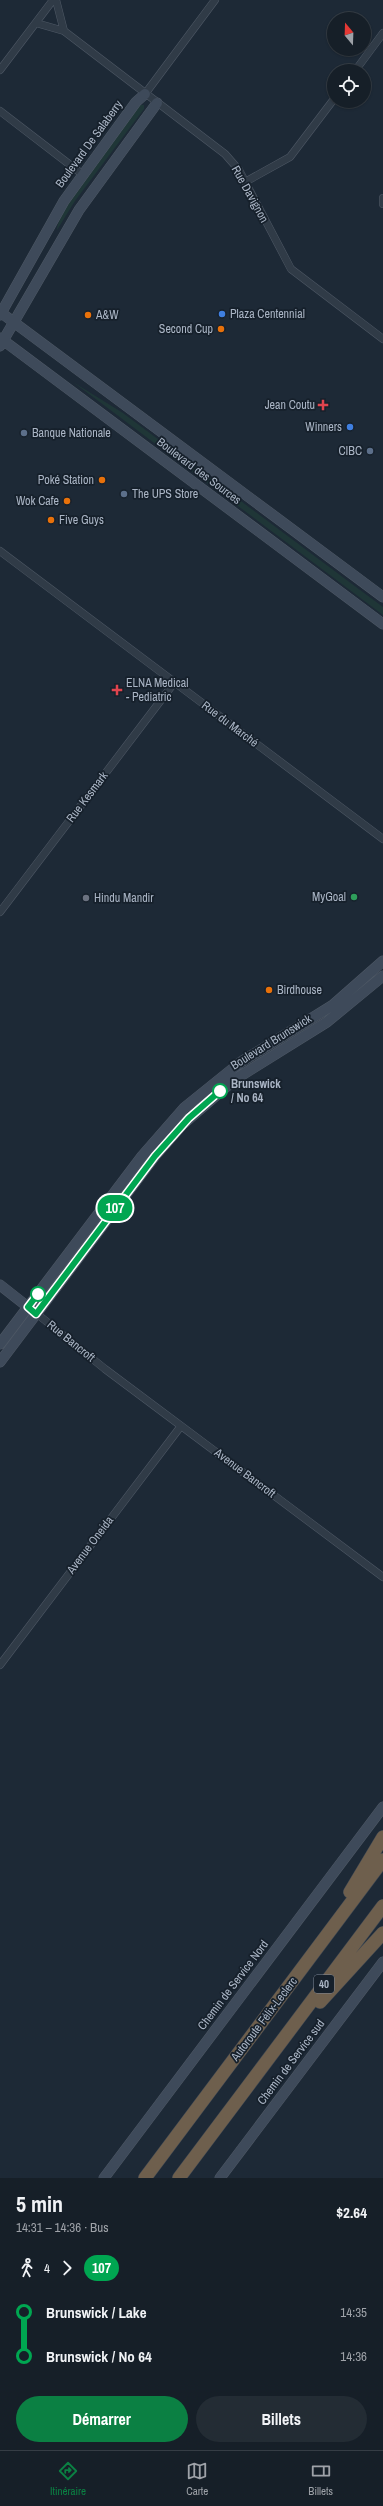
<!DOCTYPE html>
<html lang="fr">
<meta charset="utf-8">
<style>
:root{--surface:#161f28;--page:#232c34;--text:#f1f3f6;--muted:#9ea2a8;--line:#353d45;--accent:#0b8043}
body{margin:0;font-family:"Archivo Narrow",sans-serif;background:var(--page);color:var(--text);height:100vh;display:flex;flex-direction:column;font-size:15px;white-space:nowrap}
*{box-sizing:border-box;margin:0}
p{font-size:13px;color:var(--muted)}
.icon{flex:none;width:22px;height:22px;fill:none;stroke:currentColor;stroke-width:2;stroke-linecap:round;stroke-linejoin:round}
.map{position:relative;height:2178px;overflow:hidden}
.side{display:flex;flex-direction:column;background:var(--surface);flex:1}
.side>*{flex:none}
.badge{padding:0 8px;border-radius:13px;font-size:14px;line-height:26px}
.needle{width:26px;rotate:341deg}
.tools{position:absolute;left:327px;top:12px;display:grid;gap:8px}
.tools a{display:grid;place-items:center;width:44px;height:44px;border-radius:50%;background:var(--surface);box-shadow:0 1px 3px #0004,0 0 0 1px var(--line);font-size:20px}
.map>.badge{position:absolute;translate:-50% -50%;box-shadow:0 0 0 2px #fff}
.legs{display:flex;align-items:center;gap:6px;height:44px;padding:0 16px;font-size:13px}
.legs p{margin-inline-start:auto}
.head{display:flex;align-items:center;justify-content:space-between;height:68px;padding:0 16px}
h1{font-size:22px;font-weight:700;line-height:30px}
.button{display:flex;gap:8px;margin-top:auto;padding:8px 16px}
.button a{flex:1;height:46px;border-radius:24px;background:var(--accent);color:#fff;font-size:16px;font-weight:700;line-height:46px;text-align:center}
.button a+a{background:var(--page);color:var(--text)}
ul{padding:0 16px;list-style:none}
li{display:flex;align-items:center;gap:14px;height:44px;font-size:15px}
li i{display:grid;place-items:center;width:6px;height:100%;margin:0 5px;background:currentColor}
li i::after{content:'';width:10px;height:10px;margin:-5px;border:3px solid;border-radius:50%;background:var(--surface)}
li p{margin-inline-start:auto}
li:first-child i{background:linear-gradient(#0000 50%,currentColor 0)}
li:last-child i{background:linear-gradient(currentColor 50%,#0000 0)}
.dock{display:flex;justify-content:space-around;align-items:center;height:56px;border-top:1px solid var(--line);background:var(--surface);font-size:11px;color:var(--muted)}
.dock a{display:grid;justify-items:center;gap:2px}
.dock .on{color:var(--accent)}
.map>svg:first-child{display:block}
.green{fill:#1f3637}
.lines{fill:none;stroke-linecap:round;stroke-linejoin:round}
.street-casing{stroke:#4e5865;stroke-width:8}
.secondary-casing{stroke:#4e5865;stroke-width:11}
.highway-casing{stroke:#3b4551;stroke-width:14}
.street{stroke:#303b47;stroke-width:7}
.secondary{stroke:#3e4a5a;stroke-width:10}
.highway{stroke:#6e5f4d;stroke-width:13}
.line-1-casing{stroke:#fff;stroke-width:9}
.line-1{stroke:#00a651;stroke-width:6}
.shop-dot{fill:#3f7fe0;stroke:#16202b;stroke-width:1.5}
.food-dot{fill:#e8710a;stroke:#16202b;stroke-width:1.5}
.health-dot{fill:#e0444e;stroke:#16202b;stroke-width:1.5}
.service-dot{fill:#5c6f8a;stroke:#16202b;stroke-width:1.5}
.leisure-dot{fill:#2e9e5b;stroke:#16202b;stroke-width:1.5}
.worship-dot{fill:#6b7280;stroke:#16202b;stroke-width:1.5}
.stop-1-dot{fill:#fff;stroke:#00a651;stroke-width:2}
.labels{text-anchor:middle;stroke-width:3.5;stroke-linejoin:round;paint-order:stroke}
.shield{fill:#16202b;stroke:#7e8897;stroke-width:1}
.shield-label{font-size:11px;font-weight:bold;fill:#aab5c5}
.street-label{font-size:12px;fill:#aab5c5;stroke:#16202b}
.poi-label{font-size:12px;fill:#aab5c5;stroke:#16202b;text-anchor:start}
.stop-label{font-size:12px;font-weight:bold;fill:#aab5c5;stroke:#16202b;text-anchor:start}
</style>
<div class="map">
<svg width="383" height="2178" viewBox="0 0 383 2178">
<rect width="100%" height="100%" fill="#1d2936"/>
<!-- green -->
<path class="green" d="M140 105H144V109L75 201 57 230C59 205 123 128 140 105Z
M73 382 123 413 348 581 383 607V615Z"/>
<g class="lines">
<defs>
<path id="street" d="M56 0 64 31
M36 23 64 31 225 154 239 170 291 269 383 339
M0 70 53 0
M355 71 383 33
M145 94 215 0
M0 111 82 174
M245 182 290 157 334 99
M383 198V204
M0 551 383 839
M0 912 174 683
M36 1313 105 1369 383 1577
M0 1665 181 1426"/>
<path id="secondary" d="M0 312 383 597
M0 315 64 201 136 102 145 94
M0 338 383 624
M0 346 79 210 157 103
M0 1285 33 1311
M0 1344 142 1156 184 1108 241 1062 333 1005 383 961
M0 1362 155 1156 183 1124 234 1080 327 1022 383 976
M104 2178 383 1807
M220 2178 383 1962"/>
<path id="highway" d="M350 1892 383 1837
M320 2002 383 1933
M145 2178 383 1860
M179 2178 383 1906"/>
</defs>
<!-- street casing -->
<use href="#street" class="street-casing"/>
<!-- secondary casing -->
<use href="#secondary" class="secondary-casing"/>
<!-- highway casing -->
<use href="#highway" class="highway-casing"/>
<!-- street -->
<use href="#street" class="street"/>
<!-- secondary -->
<use href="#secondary" class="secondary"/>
<!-- highway -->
<use href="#highway" class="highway"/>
</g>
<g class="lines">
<defs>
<path id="line-1" d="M38 1294 28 1307 36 1314 155 1156 189 1118 220 1091"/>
</defs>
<!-- line-1 casing -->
<use href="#line-1" class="line-1-casing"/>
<!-- line-1 -->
<use href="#line-1" class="line-1"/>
</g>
<!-- markers -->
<g class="shop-dot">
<circle cx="222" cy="314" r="4"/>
<circle cx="350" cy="427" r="4"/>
</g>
<g class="food-dot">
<circle cx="88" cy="315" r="4"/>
<circle cx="221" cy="329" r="4"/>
<circle cx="102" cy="480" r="4"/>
<circle cx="67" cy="501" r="4"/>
<circle cx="51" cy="520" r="4"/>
<circle cx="269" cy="990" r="4"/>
</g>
<g class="health-dot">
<path d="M321 399h4v4h4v4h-4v4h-4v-4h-4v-4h4z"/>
<path d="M115 684h4v4h4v4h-4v4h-4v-4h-4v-4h4z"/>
</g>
<g class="service-dot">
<circle cx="24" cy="433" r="4"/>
<circle cx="370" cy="451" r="4"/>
<circle cx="124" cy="494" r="4"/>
</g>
<circle class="leisure-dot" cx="354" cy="897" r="4"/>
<circle class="worship-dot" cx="86" cy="898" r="4"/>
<g class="stop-1-dot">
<circle cx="220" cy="1091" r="7"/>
<circle cx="38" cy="1294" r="7"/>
</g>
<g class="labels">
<!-- shield labels -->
<rect class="shield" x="314" y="1975" width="20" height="18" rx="3"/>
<g class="shield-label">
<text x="324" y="1988">40</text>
</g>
<!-- street labels -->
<g class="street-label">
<text transform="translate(89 144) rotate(-54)" y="4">Boulevard De Salaberry</text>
<text transform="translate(250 194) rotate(61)" y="4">Rue Davignon</text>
<text transform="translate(199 471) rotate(37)" y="4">Boulevard des Sources</text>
<text transform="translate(230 724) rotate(37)" y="4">Rue du Marché</text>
<text transform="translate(87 797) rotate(-53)" y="4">Rue Kesmark</text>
<text transform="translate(271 1042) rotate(-32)" y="4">Boulevard Brunswick</text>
<text transform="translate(71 1341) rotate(39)" y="4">Rue Bancroft</text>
<text transform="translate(245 1473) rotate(37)" y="4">Avenue Bancroft</text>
<text transform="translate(90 1545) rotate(-53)" y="4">Avenue Oneida</text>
<text transform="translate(233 1985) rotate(-53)" y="4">Chemin de Service Nord</text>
<text transform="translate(264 2019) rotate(-53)" y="4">Autoroute Félix-Leclerc</text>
<text transform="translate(291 2062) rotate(-53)" y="4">Chemin de Service sud</text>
</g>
<!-- poi labels -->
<g class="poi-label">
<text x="230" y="318">Plaza Centennial</text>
<text x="96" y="319">A&amp;W</text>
<text x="213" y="333" text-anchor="end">Second Cup</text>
<text x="315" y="409" text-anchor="end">Jean Coutu</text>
<text x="342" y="431" text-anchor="end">Winners</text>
<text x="32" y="437">Banque Nationale</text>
<text x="362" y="455" text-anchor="end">CIBC</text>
<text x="94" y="484" text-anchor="end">Poké Station</text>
<text x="132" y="498">The UPS Store</text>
<text x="59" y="505" text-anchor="end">Wok Cafe</text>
<text x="59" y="524">Five Guys</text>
<text x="126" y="687">ELNA Medical<tspan x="126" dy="14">- Pediatric</tspan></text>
<text x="346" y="901" text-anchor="end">MyGoal</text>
<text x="94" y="902">Hindu Mandir</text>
<text x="277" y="994">Birdhouse</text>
</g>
<!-- stop labels -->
<g class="stop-label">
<text x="231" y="1088">Brunswick<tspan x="231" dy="14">/ No 64</tspan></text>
</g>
</g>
</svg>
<div class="tools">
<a><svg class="needle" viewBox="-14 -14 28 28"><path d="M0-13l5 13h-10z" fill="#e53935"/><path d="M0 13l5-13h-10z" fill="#9ea2a8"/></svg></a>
<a><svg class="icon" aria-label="locate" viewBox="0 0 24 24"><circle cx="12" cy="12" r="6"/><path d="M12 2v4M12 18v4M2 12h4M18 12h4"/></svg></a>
</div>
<b class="badge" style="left:115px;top:1208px;background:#00a651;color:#fff">107</b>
</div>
<section class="side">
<div class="head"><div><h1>5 min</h1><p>14:31 – 14:36 · Bus</p></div><b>$2.64</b></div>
<div class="legs"><svg class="icon" aria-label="walk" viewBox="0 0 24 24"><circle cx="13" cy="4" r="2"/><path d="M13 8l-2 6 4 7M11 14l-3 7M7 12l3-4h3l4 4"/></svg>4<svg class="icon" aria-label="forward" viewBox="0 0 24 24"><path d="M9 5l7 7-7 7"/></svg><b class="badge" style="background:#00a651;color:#fff">107</b></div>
<ul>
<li><i style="color:#00a651"></i><b>Brunswick / Lake</b><p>14:35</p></li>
<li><i style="color:#00a651"></i><b>Brunswick / No 64</b><p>14:36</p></li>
</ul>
<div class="button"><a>Démarrer</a><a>Billets</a></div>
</section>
<nav class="dock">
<a class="on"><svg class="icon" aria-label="directions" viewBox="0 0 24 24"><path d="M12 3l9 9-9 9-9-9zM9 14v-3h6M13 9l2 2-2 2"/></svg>Itinéraire</a>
<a><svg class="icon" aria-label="map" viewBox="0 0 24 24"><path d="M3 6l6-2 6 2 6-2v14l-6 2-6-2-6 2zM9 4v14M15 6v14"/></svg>Carte</a>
<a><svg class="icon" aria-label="tickets" viewBox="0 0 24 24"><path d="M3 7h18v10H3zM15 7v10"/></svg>Billets</a>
</nav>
